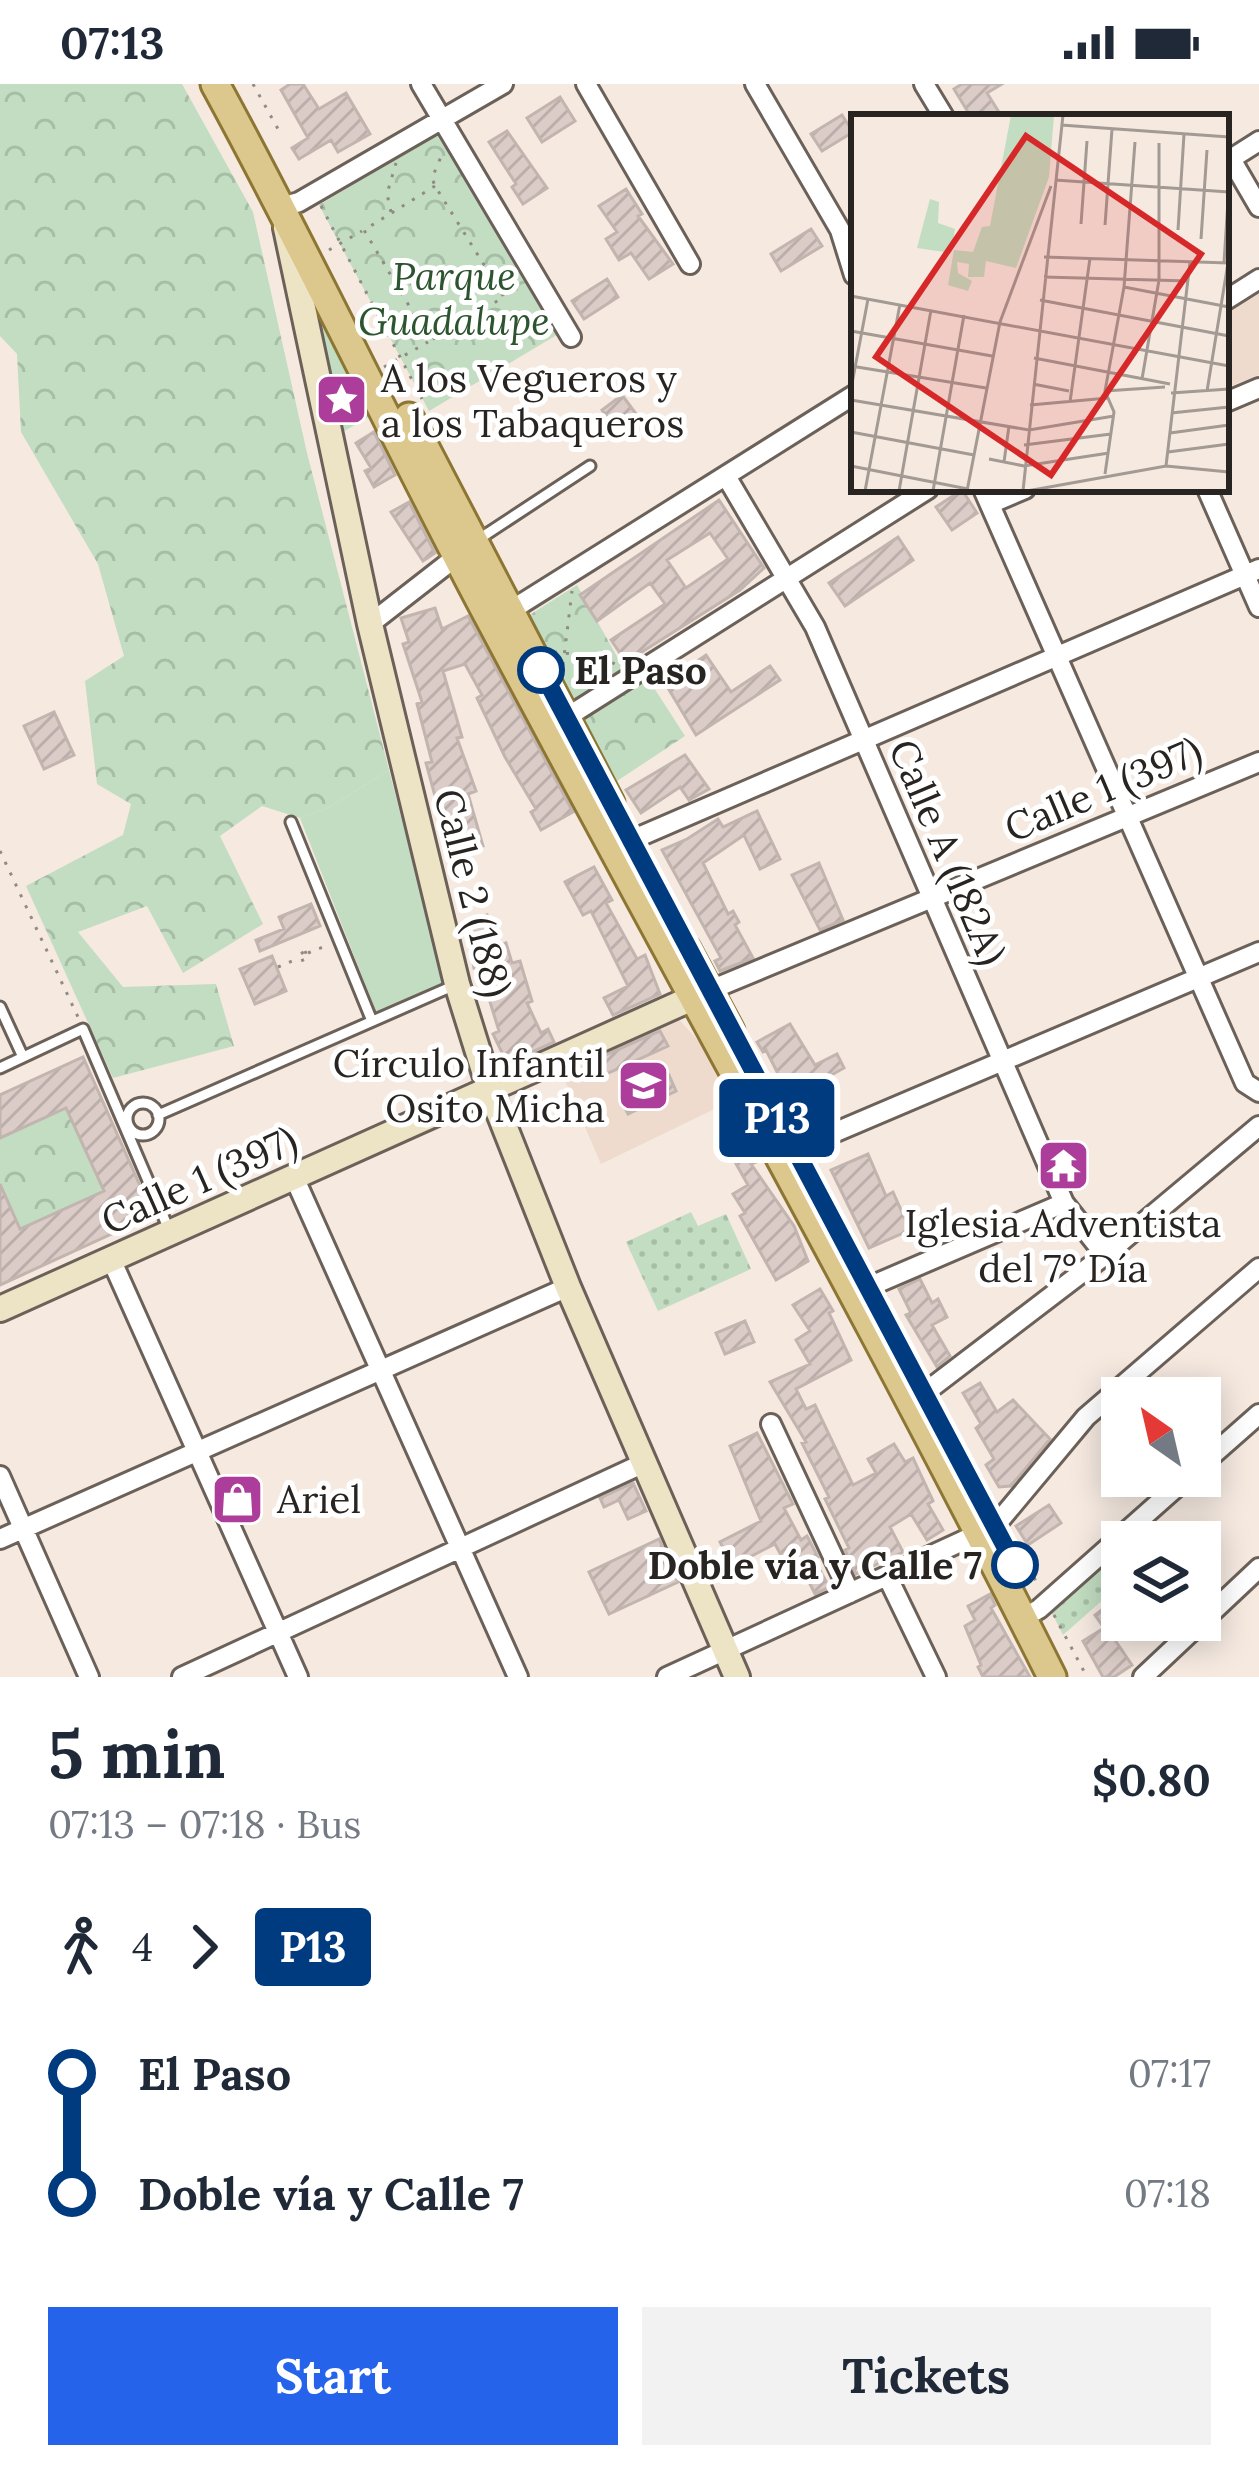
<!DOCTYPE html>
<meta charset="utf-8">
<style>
:root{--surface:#fff;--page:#f2f2f3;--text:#1f2937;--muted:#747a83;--accent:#2563eb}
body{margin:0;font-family:Lora,serif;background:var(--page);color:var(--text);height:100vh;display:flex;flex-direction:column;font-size:45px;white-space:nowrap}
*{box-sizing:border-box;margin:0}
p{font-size:39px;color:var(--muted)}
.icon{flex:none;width:66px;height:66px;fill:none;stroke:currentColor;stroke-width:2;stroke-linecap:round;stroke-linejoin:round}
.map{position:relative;height:1593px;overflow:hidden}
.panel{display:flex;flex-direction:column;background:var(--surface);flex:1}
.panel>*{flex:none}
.badge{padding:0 24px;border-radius:9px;font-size:42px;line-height:78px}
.needle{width:78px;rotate:326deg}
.buttons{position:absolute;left:1101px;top:1293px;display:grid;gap:24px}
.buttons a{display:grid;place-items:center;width:120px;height:120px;border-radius:0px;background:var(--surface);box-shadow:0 6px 30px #0003;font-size:60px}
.map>.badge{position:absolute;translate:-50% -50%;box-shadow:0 0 0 6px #fff}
.legs{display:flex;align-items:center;gap:18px;height:132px;padding:0 48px;font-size:39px}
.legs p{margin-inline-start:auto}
.head{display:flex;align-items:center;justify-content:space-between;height:204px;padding:0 48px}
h1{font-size:66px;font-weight:700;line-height:90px}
.action{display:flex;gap:24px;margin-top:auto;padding:24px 48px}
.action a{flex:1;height:138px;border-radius:0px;background:var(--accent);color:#fff;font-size:48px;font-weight:700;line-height:138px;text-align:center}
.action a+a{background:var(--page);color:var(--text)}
ul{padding:0 48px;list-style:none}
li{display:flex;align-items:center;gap:42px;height:120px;font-size:45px}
li i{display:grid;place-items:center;width:18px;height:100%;margin:0 15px;background:currentColor}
li i::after{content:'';width:30px;height:30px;margin:-15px;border:9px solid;border-radius:50%;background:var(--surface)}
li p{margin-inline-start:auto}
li:first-child i{background:linear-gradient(#0000 50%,currentColor 0)}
li:last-child i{background:linear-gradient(currentColor 50%,#0000 0)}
.status{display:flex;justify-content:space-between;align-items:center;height:84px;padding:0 60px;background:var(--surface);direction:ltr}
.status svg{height:33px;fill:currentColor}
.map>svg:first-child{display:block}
.built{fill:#eedbcd}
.grass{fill:#c2ddc1}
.forest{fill:url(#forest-crowns)}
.garden{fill:url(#garden-dots)}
.building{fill:url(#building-hatch);stroke:#c2b4af;stroke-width:3;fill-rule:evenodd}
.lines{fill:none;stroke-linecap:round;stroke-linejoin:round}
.lane-casing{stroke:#6b6159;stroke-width:15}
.street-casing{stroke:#6b6159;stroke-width:24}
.secondary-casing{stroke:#6b6159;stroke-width:30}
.primary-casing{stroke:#8d7634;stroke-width:33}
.path{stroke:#928a84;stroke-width:3;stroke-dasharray:3 9;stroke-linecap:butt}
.lane{stroke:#fff;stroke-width:9}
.street{stroke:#fff;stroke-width:18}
.secondary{stroke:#ede3c5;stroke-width:24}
.primary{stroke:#dcc78c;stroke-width:27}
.line-1-casing{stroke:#fff;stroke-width:27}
.line-1{stroke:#003b80;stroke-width:18}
.stop-1-dot{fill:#fff;stroke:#003b80;stroke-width:6}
.labels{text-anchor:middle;stroke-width:10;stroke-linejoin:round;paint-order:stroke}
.park-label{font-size:39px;font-style:italic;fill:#2c542e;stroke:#fff}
.poi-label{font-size:39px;fill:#282421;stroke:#fff;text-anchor:start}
.stop-label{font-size:39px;font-weight:bold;fill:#282421;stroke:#fff;text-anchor:start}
.street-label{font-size:39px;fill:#282421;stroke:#fff}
.inset-road{fill:none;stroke:#a39a94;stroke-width:3}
.view{fill:#d62828;fill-opacity:0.15;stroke:#d62828;stroke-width:6}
.inset-edge{fill:none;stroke:#282421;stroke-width:6}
</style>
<div class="status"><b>07:13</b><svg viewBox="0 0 49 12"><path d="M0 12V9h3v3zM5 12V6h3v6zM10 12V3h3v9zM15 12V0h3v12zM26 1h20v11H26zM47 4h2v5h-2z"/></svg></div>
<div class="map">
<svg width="1259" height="1593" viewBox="0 0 1259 1593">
<defs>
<pattern id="forest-crowns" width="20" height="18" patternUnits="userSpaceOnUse" patternTransform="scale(3)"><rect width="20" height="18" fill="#c2ddc1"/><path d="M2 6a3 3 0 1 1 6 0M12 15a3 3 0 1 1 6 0" fill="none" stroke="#a7bea6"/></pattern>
<pattern id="garden-dots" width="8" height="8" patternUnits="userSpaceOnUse" patternTransform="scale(3)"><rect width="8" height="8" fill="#c2ddc1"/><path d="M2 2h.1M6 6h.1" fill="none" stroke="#a7bea6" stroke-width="1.8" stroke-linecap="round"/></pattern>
<pattern id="building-hatch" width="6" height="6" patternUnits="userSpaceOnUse" patternTransform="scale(3)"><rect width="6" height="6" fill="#dbccc7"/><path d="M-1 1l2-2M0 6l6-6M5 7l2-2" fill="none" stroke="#bcafab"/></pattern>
</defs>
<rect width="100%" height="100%" fill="#f5e9e0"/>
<!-- built -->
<path class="built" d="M1259 209V291L1226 304V230Z
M675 931 702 961 729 1018 601 1080 559 983Z"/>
<!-- grass -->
<path class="grass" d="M389 686 444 899 376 928 300 734 330 723Z"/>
<!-- forest -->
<path class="forest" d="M0 0H182L253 128 307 369 389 686 330 723 300 734 262 722 220 752 263 840 183 889 147 822 78 848 123 903 216 900 234 962 113 994 26 802 123 751 131 720 97 700 85 597 124 572 98 480 21 348 17 270 0 252Z
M444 47 560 249 429 327 319 121Z
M327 237 379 327 341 349 317 257 320 243Z
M577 501 625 587 568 621 520 537Z
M647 593 685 652 617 697 583 636Z
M66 1024 104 1107 20 1145 0 1101V1054Z"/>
<!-- garden -->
<path class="garden" d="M691 1128 698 1142 726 1130 751 1185 658 1227 626 1158Z
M1108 1475 1122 1491V1499L1063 1551 1050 1525Z"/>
<!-- building -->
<path class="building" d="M290 0H303L319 25 346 9 370 50 338 68 331 56 299 75 292 64 308 54 281 6Z
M962 0H1002L987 9 1002 33H971L954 5Z
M560 13 575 37 542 58 527 34Z
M842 31 853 48 822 67 811 50Z
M507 47 547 104 523 120 512 103 516 100 489 58Z
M626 105 642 130 638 132 673 180 649 195 631 169 619 176 606 155 617 148 599 122Z
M811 145 822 162 781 187 771 170Z
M607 195 618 213 584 235 572 217Z
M622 311 642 338 622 352 602 326Z
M374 348 395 391 374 403 365 387 371 384 356 359Z
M962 406 977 429 952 446 936 423Z
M719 416 764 484 740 506 626 578 611 556 665 520 650 499 597 537 580 511ZM710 449 728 475 686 504 667 476Z
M409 418 435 469 423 477 391 428Z
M898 453 913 476 845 522 829 499Z
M435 524 442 545 468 532 573 728 541 746 531 728 536 725 505 673 477 614 482 611 465 580 443 587 462 653 457 654 476 707 468 710 483 762 456 770 451 754 447 756 426 679 432 678 417 620 422 618 403 560 409 558 401 534Z
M706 571 731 608 770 582 780 596 696 651 665 599Z
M54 628 74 671 44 685 24 642Z
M685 671 709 705 689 716 680 703 641 729 626 706Z
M757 727 780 775 760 785 744 751 703 779 728 830 733 827 739 838 735 841 753 874 720 887 715 877 721 874 662 766 687 755 718 735 723 743Z
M819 779 843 836 820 846 792 791Z
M594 783 612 816 606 819 637 875 645 871 660 910 613 931 604 914 628 902 591 827 583 831 565 798Z
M311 820 320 842 260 867 256 856 284 845 279 833Z
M487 831 497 862 506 859 512 879 520 877 532 917 527 919 541 949 548 945 554 958 507 979 493 950 499 947 479 882 474 884 465 838Z
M272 872 286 907 255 920 240 885Z
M790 940 815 981 837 970 844 984 817 999 833 1031 806 1045 766 966 763 968 757 958Z
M660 947 668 962 606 990 599 974Z
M83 973 153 1131 0 1201V1100L20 1145 104 1107 66 1024 0 1054V1011Z
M669 991 676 1007 628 1030 620 1014Z
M735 1035 759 1077 751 1080 794 1142 808 1177 776 1196 740 1132 745 1129 733 1110 748 1101 717 1046Z
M868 1070 886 1112 893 1108 910 1146 869 1164 831 1086Z
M920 1195 932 1219 938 1215 947 1233 932 1241 950 1272 937 1283 906 1231 911 1229 899 1205Z
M820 1205 833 1227 829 1229 851 1276 796 1305 806 1325 815 1321 853 1401 876 1389 868 1375 894 1360 905 1378 913 1374 933 1417 928 1420 943 1446 927 1456 911 1430 890 1443 903 1468 856 1490 845 1466 849 1464 825 1415 829 1413 802 1359 806 1358 770 1298 810 1280 796 1256 810 1247 793 1221Z
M745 1237 754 1258 725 1270 716 1249Z
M980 1299 997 1328 1013 1316 1050 1355 1011 1402 999 1403 986 1381 994 1375 976 1344 981 1340 963 1309Z
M757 1349 793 1420 784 1424 801 1456 807 1452 818 1473 814 1475 829 1503 815 1510 801 1482 790 1488 775 1460 732 1482 720 1458 761 1437 730 1362Z
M633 1399 646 1427 628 1435 619 1416 604 1423 600 1414Z
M1049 1421 1061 1439 1028 1461 1016 1442Z
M659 1455 678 1498 609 1530 589 1488Z
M990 1510 995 1521 991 1524 1030 1593H983L978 1583 981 1581 965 1542 975 1536 968 1522Z
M1111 1519 1129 1547 1115 1556 1132 1581 1114 1593H1103L1083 1557 1104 1544 1095 1531Z"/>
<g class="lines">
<defs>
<path id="lane" d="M479 455 590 382
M291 738 372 937
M0 923 23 973
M0 984 83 945 170 1148
M127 1035a16 16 0 1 1 32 0a16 16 0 1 1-32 0Z
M158 1031 455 901"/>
<path id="street" d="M421 0 571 253
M586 0 690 180
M755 0 840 146 854 191
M924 0 944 33
M1231 75 1259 123
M1226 78 1259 57
M282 123 299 118 503 0
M1226 216 1259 195
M1226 318 1259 304
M726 392 815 543 1064 1119 1105 1171
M983 405 1245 999 1259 1008
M1207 405 1259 523
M992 419 1025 405
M502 532 854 311
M370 540 465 466
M556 640 928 405
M613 764 1259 485
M708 907 1259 678
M777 1073 1259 868
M294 1093 518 1593
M111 1175 298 1593
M852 1210 1064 1119
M910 1320 1105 1171 1259 1042
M771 1340 850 1509
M1200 1382 1259 1330
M0 1392 89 1593
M0 1455 568 1203
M887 1492 936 1593
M1023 1534 1039 1525 1189 1392
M182 1593 644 1379
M667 1593 995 1442 1086 1333 1259 1184
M1143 1593 1259 1484"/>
<path id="secondary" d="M286 144 370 540 457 900 490 1006 568 1203 737 1593
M0 1225 708 907"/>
<path id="primary" d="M215 0C312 177 397 361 492 539 678 890 874 1237 1052 1593
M409 333 610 719
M686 865 730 947"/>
</defs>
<!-- lane casing -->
<use href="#lane" class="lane-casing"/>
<!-- street casing -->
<use href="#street" class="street-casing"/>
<!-- secondary casing -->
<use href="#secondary" class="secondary-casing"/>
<!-- primary casing -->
<use href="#primary" class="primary-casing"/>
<!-- path -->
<path class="path" d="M253 0 278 45
M435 102 364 146 430 257 504 213 435 102 432 94 443 68
M321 122 422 315
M391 128 387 110 396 79
M329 166 362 147
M384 283 428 258
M554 568 604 573 619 583
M563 581 572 507
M0 767 78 933
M648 768 688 845
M305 867 308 874 301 877 299 871Z
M308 869 328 861
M278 883 299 874
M749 959 796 1046
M812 1075 870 1183
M886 1212 926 1289
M942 1319 994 1416
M1012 1451 1038 1501
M1054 1531 1087 1593"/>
<!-- lane -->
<use href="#lane" class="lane"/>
<!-- street -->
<use href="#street" class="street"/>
<!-- secondary -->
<use href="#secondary" class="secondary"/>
<!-- primary -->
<use href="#primary" class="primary"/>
</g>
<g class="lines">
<defs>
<path id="line-1" d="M541 586 1015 1481"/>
</defs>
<!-- line-1 casing -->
<use href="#line-1" class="line-1-casing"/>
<!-- line-1 -->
<use href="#line-1" class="line-1"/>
</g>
<!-- icons -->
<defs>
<symbol id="sight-square" viewBox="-11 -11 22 22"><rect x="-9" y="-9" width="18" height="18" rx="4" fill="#ad3d9a" stroke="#fff"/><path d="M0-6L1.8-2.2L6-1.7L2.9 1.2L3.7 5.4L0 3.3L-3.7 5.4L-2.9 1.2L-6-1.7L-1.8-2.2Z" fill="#fff"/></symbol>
<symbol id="school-square" viewBox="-11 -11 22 22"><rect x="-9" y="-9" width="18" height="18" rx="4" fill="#ad3d9a" stroke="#fff"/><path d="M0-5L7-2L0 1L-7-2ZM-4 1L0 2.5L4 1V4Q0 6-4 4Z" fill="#fff"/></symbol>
<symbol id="temple-square" viewBox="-11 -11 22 22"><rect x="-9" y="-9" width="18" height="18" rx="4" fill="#ad3d9a" stroke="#fff"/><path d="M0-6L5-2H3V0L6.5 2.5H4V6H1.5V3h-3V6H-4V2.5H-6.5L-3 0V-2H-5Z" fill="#fff"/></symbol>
<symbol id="shop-square" viewBox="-11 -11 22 22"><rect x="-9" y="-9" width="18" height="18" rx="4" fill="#ad3d9a" stroke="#fff"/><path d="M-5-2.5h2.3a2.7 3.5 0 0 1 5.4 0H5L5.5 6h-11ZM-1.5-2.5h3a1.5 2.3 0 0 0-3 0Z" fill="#fff"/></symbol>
</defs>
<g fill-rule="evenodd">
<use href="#sight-square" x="312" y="286" width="59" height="59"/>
<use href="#school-square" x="614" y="972" width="59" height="59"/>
<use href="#temple-square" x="1034" y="1052" width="59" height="59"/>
<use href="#shop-square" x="208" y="1386" width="59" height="59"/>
</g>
<!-- markers -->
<g class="stop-1-dot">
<circle cx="541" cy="586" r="21"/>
<circle cx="1015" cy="1481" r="21"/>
</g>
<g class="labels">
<!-- park labels -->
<g class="park-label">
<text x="454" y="206">Parque<tspan x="454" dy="45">Guadalupe</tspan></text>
</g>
<!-- poi labels -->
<g class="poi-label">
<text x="381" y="308">A los Vegueros y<tspan x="381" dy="45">a los Tabaqueros</tspan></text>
<text x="605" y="993" text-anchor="end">Círculo Infantil<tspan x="605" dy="45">Osito Micha</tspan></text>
<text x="1063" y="1153" text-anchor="middle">Iglesia Adventista<tspan x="1063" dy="45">del 7° Día</tspan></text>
<text x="277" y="1429">Ariel</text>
</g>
<!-- stop labels -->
<g class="stop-label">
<text x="574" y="600">El Paso</text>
<text x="982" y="1495" text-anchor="end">Doble vía y Calle 7</text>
</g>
<!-- street labels -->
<g class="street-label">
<text transform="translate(1103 705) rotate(-23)" y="14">Calle 1 (397)</text>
<text transform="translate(948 768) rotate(67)" y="14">Calle A (182A)</text>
<text transform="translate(473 809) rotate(76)" y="14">Calle 2 (188)</text>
<text transform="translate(199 1096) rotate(-24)" y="14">Calle 1 (397)</text>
</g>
</g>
<!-- overview -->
<g transform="translate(851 30)">
<rect width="378" height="378" fill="#f5e9e0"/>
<path d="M160 1H203L198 63 165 154 135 147 133 163H117L118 150 106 148 107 159 121 167 117 177 97 171 103 136 122 138 131 113 139 112ZM79 85 88 88 87 109 104 115 100 139 66 134Z" fill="#c2ddc1"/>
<path class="inset-road" d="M210 11 378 23M204 66 378 78M230 110 236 27M254 111 261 15M327 116 333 20M350 125 356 36M193 143 378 149M373 149 378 71M193 163 338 167M273 173 378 193M0 182 378 252M189 186 378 222M0 217 141 242M183 244 319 270M0 252 135 274M291 265 308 166V29M182 270 218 277M0 275 17 185M254 277 314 273M356 277 377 149M320 279 378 275M0 286 178 316 263 302M219 288 239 144M179 291 257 284M320 299 378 293M0 318 123 341M319 319 378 311M173 331 260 320M317 338 378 330M138 345 173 352 258 339M153 348 158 312M0 352 117 375M315 352 339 148M254 360 263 298 254 277 273 173 284 28M14 377 49 190M48 377 80 196M82 377 113 201M116 377 149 208 200 72M172 377 212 1M176 377 315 352 378 358"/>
<path class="view" d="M175 22 350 140 200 361 25 243Z"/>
<rect width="378" height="378" class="inset-edge"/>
</g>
</svg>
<div class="buttons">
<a><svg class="needle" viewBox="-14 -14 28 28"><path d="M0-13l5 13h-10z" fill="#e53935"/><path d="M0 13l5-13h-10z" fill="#747a83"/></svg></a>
<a><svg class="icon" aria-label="layers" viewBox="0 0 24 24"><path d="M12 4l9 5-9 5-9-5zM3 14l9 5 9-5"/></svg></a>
</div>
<b class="badge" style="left:777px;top:1034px;background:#003b80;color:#fff">P13</b>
</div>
<section class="panel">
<div class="head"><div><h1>5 min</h1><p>07:13 – 07:18 · Bus</p></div><b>$0.80</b></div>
<div class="legs"><svg class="icon" aria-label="walk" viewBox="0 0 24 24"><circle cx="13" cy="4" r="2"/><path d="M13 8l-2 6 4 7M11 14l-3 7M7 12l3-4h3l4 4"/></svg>4<svg class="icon" aria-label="forward" viewBox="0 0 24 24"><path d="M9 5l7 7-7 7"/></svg><b class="badge" style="background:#003b80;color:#fff">P13</b></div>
<ul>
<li><i style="color:#003b80"></i><b>El Paso</b><p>07:17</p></li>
<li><i style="color:#003b80"></i><b>Doble vía y Calle 7</b><p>07:18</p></li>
</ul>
<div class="action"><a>Start</a><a>Tickets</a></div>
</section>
